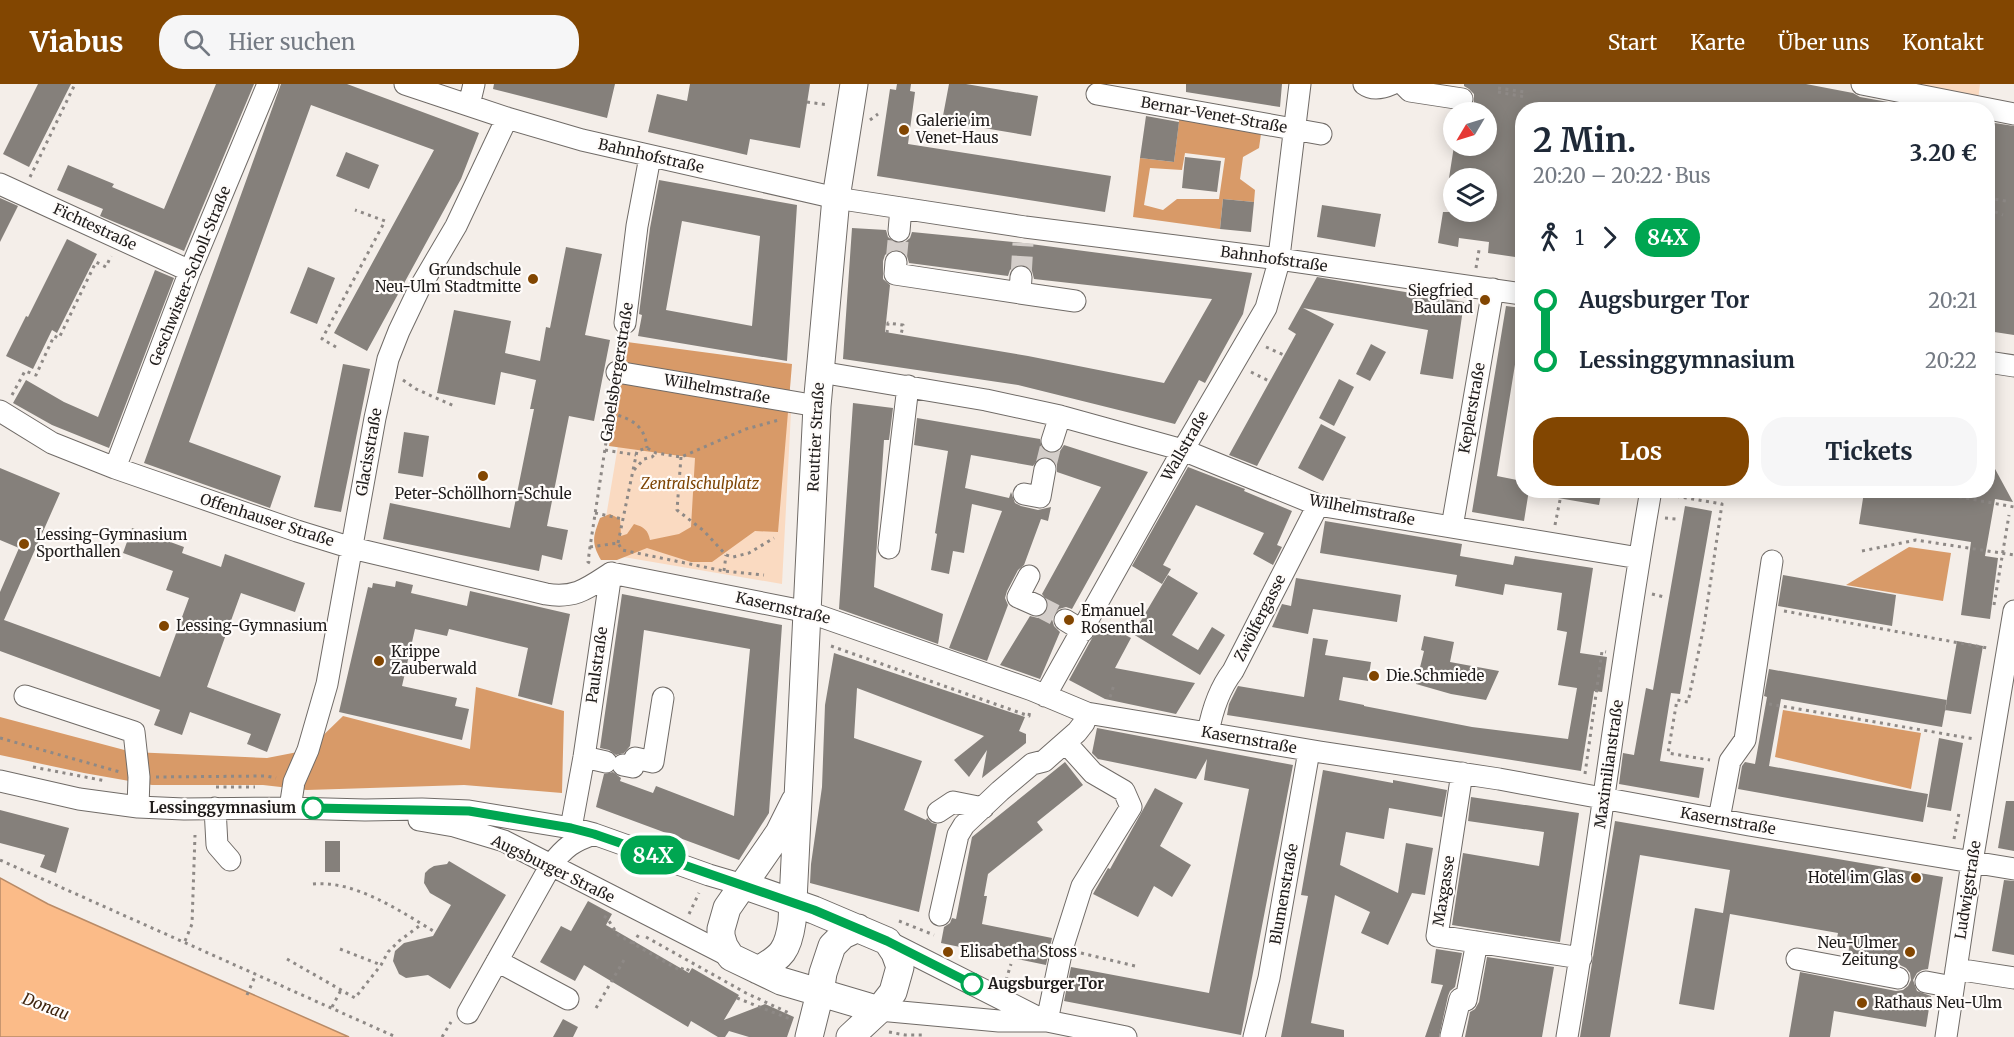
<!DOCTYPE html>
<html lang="de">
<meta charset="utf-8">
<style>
:root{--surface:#fff;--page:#f6f6f7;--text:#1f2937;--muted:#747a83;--accent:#824601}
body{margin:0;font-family:Merriweather,serif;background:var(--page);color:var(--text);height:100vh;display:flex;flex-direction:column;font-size:22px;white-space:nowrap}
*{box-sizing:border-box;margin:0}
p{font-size:20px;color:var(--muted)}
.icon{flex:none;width:33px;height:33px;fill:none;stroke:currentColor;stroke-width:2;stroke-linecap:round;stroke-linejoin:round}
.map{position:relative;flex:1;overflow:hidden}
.sheet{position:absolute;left:1515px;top:18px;width:480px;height:396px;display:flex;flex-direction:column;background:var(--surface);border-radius:24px;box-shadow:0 3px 15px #0003}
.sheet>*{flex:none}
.badge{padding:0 12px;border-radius:20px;font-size:21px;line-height:39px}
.needle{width:39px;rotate:232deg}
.fabs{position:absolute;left:1443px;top:18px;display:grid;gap:12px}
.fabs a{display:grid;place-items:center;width:54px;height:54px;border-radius:50%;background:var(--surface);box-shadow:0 3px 15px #0003;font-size:30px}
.map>.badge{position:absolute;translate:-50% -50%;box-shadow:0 0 0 3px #fff}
.legs{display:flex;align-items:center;gap:9px;height:66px;padding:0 18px;font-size:20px}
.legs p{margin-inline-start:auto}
.head{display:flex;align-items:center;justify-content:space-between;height:102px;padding:0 18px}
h1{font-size:33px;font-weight:700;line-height:45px}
.action{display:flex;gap:12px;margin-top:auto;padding:12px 18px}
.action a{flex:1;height:69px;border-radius:24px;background:var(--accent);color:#fff;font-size:24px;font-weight:700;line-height:69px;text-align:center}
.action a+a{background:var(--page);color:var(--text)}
ul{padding:0 18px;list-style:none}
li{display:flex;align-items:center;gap:21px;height:60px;font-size:22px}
li i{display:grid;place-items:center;width:9px;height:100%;margin:0 8px;background:currentColor}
li i::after{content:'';width:15px;height:15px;margin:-8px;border:4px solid;border-radius:50%;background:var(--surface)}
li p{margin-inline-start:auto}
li:first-child i{background:linear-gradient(#0000 50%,currentColor 0)}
li:last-child i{background:linear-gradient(currentColor 50%,#0000 0)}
header{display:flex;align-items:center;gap:36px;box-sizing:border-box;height:84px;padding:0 30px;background:var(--accent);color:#fff}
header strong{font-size:28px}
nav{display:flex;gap:33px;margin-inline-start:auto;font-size:21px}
.search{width:420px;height:54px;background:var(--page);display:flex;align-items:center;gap:15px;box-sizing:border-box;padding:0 21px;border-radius:24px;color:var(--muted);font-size:22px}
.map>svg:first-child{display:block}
.green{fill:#fadac1}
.forest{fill:#d89a68;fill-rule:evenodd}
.water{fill:#fbbb88;stroke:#b98b67;stroke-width:1.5}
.building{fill:#85807b;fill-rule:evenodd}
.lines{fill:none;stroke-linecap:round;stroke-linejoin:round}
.minor-tunnel{stroke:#d4ceca;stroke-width:21;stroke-dasharray:21 10;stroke-linecap:butt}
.minor-casing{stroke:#706b67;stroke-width:23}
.major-casing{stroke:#706b67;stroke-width:29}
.path{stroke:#8e8986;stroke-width:3;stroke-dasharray:3 4.5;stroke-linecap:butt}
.minor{stroke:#fff;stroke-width:21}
.major{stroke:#fff;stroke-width:27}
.line-1-casing{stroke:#fff;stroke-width:14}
.line-1{stroke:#00a651;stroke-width:9}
.poi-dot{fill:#824601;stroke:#fffcfa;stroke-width:2}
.stop-1-dot{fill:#fff;stroke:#00a651;stroke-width:3}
.labels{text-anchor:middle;stroke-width:4.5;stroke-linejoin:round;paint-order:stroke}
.street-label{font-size:15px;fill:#1f1c1b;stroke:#fffcfa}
.poi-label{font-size:15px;fill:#1f1c1b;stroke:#fffcfa;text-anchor:start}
.park-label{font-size:15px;font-style:italic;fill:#7d4404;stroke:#fffcfa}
.stop-label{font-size:15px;font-weight:bold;fill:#1f1c1b;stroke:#fffcfa;text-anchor:end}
.water-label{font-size:16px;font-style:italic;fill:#3f250f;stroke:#fffcfa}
</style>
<header>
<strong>Viabus</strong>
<div class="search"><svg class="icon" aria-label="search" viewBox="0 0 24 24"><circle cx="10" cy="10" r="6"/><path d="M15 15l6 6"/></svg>Hier suchen</div>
<nav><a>Start</a><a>Karte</a><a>Über uns</a><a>Kontakt</a></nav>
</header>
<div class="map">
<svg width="2014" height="953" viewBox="0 0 2014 953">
<rect width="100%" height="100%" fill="#f4eee9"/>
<!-- green -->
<path class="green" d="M1890 0H1980L1978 16Z
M628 302 791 328 782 500 600 469Z"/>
<!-- forest -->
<path class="forest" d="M1180 29 1262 43 1259 64 1243 73 1240 95 1255 106 1254 118 1223 115 1220 145 1133 133 1140 74 1174 78ZM1185 69 1225 74 1219 115H1177L1163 126 1144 121 1150 84 1182 86Z
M627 258 792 280 778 448 755 447 712 478H691L647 464 617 476H601C591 458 593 453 600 434L610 430 620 435 621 452 627 450 634 440C644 443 648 446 650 456L679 450 691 443 695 374 609 362Z
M1909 463 1951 469 1943 517 1846 501Z
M476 603 564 627 562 709 464 701 307 706 263 701H152L84 689 0 671V633L132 668 267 674 308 666 343 632 470 665Z
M1783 626 1921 649 1911 705 1775 673Z"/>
<!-- water -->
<path class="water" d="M0 794 48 820 349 953H0Z"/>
<!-- building -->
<path class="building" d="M38 0H71L29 83 3 70Z
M216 0H254L184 167 100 132 103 125 57 106 68 81 114 100 112 103 164 125Z
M281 0H347L479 49 461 95 367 267 334 249 434 66 311 21 189 358 281 392 270 424 144 379Z
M494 0H615L607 34 493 5Z
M690 0H810L800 64 750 55 747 71 648 48 657 10 687 17Z
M897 0H911L910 7 915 8 908 60 1111 92 1105 128 877 92 890 5 896 6Z
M949 0H966L1038 12 1031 52 942 37Z
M1186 0H1282L1280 23 1186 8Z
M1464 0H1806L1853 9 1860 13 1905 21 1904 26H1522V174L1488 169 1489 158 1459 154 1458 163 1438 159 1443 128H1486V94H1449L1454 62H1486V28H1459L1467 27 1472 22 1474 18V10L1469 5 1464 2Z
M1146 32 1179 38 1174 78 1140 74Z
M1988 38 2014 42V251L1988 247Z
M346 68 379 81 369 105 336 92Z
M1185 73 1221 77 1217 108 1182 104Z
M659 96 797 121 787 277 638 252 642 231 639 230 650 144ZM682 137 760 152 752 242 666 226Z
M0 114 18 122 0 158Z
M1223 115 1254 118 1251 148 1220 145Z
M1322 121 1381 130 1375 163 1317 153Z
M852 144 886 146 888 153 897 160 905 158 910 154 912 148 1023 159 1252 189 1243 230 1205 299 1199 296 1175 340 1018 301 843 275ZM898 165 903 167 907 172 909 179 1008 192 1010 186 1015 182 1022 180 1028 182 1032 187 1034 195 1212 215 1164 299 1028 272 885 248 890 201 883 195V177L885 171 890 167Z
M67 155 97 170 57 249 52 246 33 285 6 272 26 232 28 233Z
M566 163 602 170 585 251 610 256 594 337 569 332 547 442 568 446 562 476 542 471 539 487 383 455 390 419 510 444 534 325H530L536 296 501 288 495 321 437 309 454 226 511 237 505 269 540 277 546 243 550 244Z
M308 183 335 194 317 240 290 229Z
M155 186 174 194 109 364 52 341 13 319 26 296 64 318 98 333Z
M1317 193 1464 218 1453 295 1420 290 1428 246 1303 224 1334 240 1257 382 1229 371 1296 250 1288 245Z
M1506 222 1522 224V263L1518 262 1497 392 1522 397V406H1529L1524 437 1472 428Z
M1371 260 1386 268 1370 297 1356 290Z
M343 280 370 285 341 428 314 423Z
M1339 295 1354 303 1334 342 1319 334Z
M853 319 893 324 889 356H884L874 503 943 530 938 560 839 525Z
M917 334 1040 355 1042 365 1049 369 1060 367 1064 361 1148 388 1072 525 1066 523 1059 525 1054 530 1052 535 1054 542 1060 548 1040 595 1000 581 1030 532 1038 534 1044 531 1047 527 1049 519 1042 510 1101 403 1057 388V380L1048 373H1040L1033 382 971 371 965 404 1009 414 1011 408 1015 419 1021 422 1038 426 1051 423 1048 437 1041 435 1024 481 1018 486 1007 507 1005 514 1008 521 987 577 949 564 1002 427 972 420 964 469 953 467 949 490 931 486 937 450 935 449 948 367 914 361Z
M1321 340 1346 353 1323 397 1298 384Z
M404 348 429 352 423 393 398 389Z
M1988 372 2013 418 1995 415 1985 472 1998 474 1990 535 1961 531 1971 458 1859 440 1864 408 1889 412V406H1988Z
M1188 383 1245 405 1244 407 1292 427 1277 461 1282 463 1273 481 1253 470 1264 449 1196 421 1163 481 1171 485 1162 500 1132 482Z
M0 384 60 409 4 536 160 593 189 514 166 506 173 487 123 469 132 444 184 463 182 469 221 483 225 470 305 499 295 528 241 509 207 603 281 630 267 668 247 660 251 650 190 628 182 651 154 641 160 626 0 567V508L19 464 0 456Z
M1559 406H1602L1599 421 1558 414Z
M1685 422 1712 427 1680 610 1671 609 1660 677 1704 684 1699 714 1619 700 1623 669 1634 671 1646 604 1653 606Z
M1325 437 1462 460 1460 472 1513 481 1515 472 1593 484 1580 569 1607 573 1602 608 1594 607 1581 687 1227 631 1229 620 1238 602 1304 613 1313 554 1328 556 1325 571 1371 578 1368 597 1343 593 1339 616 1364 621V622L1472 643 1568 655 1577 604 1558 601 1567 548 1557 546 1562 509 1505 500 1503 511 1455 502 1457 491 1320 469Z
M1168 491 1198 509 1172 551 1198 566 1212 543 1225 551 1200 591 1133 550Z
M1783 491 1896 511 1892 542 1778 522Z
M1296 494 1401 511 1397 538 1313 525 1308 550 1272 543 1282 520 1291 522Z
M396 497 413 501 411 509 467 522 470 507 570 530 552 621 518 612 528 564 449 545 447 552 415 545 402 602 457 614 455 622 469 625 462 656 339 628 368 503 372 504 373 499 395 503Z
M622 510 782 541 769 729 739 776 596 723 604 690 613 688 621 694 620 697 653 709 656 702 734 732 750 565 644 546 630 662 624 669 616 671 609 666 600 664Z
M1101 538 1131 554 1115 584 1195 599 1176 630 1105 615 1069 596Z
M1424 552 1454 558 1450 578 1499 587 1486 616 1451 610 1416 600 1424 567 1421 566Z
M1957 557 1983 562 1971 630 1945 626Z
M834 569 1025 633 1019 647 1026 650V659L982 694 987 666 969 693 954 676 984 652 857 604 854 654 922 677 904 726 926 736 927 734 932 739 937 740 919 828 810 799 811 780 822 703 825 621Z
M1769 585 1947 616 1942 643 1781 615 1769 682 1928 710 1923 738 1738 705 1742 682 1745 678 1755 680 1767 613 1764 612Z
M1097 644 1293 681 1241 951 1064 917 1071 883 1209 909 1249 705 1204 696 1207 675 1196 695 1098 675 1092 669Z
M1939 654 1963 659 1951 727 1927 723Z
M1065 678 1083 701 1037 738 1043 746 988 790 984 812H987L982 840 1052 854 1046 881 941 859 944 843 950 839 952 834 956 835 972 753Z
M1323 686 1393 699V696L1447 706 1442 733 1389 724 1384 755 1346 748 1340 781 1398 809 1406 759 1433 764 1425 811 1412 809 1388 861 1361 849 1370 828 1335 811 1311 939 1344 946V953H1281L1308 812 1301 811Z
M1155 704 1183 719 1160 762 1191 781 1172 813 1154 802 1138 833 1093 810 1108 784 1110 785Z
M1471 713 1579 729 1560 858 1452 841 1463 769 1539 782 1544 748 1468 737Z
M2006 717H2014V767L1998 764Z
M0 726 69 744 56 789 40 783 45 771 0 759Z
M1615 737 1943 793 1928 885 1922 886 1917 889 1913 896 1917 907 1931 912 1926 943 1834 927 1830 953H1789L1800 888 1896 907 1903 906 1908 902 1911 896 1910 889 1906 884 1900 881 1848 872 1850 856 1837 854 1838 849 1730 830 1714 926 1679 920 1695 824 1723 829 1730 786 1640 771 1610 953H1580Z
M325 757H340V788H325Z
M449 777 506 811 450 905 428 891 406 894 399 890 393 877 395 867 404 859 433 852 451 821 430 809 424 799 425 789 429 785 434 782 447 780Z
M2004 796 2014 797V871L1992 867Z
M588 817 612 830 606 841 689 889 692 884 739 911 724 936 765 920 794 933 787 953H749L729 947 725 953H718L691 937 688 943 584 881 575 897 540 878 561 842 571 847Z
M1436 865 1462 869 1455 903 1450 907 1448 912 1439 953H1425L1443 901 1431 899Z
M1487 873 1554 883 1542 953H1465L1470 928 1475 925 1479 918Z
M563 935 578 943 573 953H553Z"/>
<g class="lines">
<!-- minor-tunnel -->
<path class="minor-tunnel" d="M896 178 899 147
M1021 193 1023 159
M1045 385 1052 357
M1036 521 1065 536"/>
<defs>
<path id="minor" d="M405 0 507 34 582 56 836 114 1025 143 1279 175 1522 210
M1364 0C1372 6 1383 4 1392 0
M1403 0 1410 7 1462 15
M1862 0 2014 30
M1097 10 1321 50
M469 21 474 0
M0 100 190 187
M899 147 901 124
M896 178 895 190 1020 209
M1021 193 1020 209 1075 217
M625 239 637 142 650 73
M1988 278 2014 282
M617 288 817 322
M820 288 986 316 1060 332 1183 366 1318 421 1639 474
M0 327 52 359 115 384 297 447 352 464 546 510C575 515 588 504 611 489L808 528 1032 606 1087 629 1320 668 1499 695 1749 741 2014 785
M1052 357 1060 332
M115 384 190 187 268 0
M1024 410 1040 413 1045 385
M1452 443 1493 205
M889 464 908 302
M1029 492 1018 513 1036 521
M1065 536 1083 547
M25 612 134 648 139 693 138 723
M1045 612 1183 366 1266 224 1278 181 1300 0
M1208 649C1212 627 1219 605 1233 587L1318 421
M584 673 606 678
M623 681 633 683 635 674 653 678 663 614
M1462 689 1437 852 1581 874
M0 697 79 715 138 723 184 725 290 724 365 726 422 725 469 727 571 744 594 750 709 791 743 801
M215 724 217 761 230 776
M290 724 294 698 308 666 327 600 375 334 388 275 399 247 419 205 456 142 507 34
M938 728 953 718 983 724
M1719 735 1730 677 1745 656 1772 477
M419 736 454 742 504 757 731 873
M571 744 584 673 611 489
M940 831 958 751 964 741 1000 707 1032 680 1044 677 1077 648 1084 639 1087 629
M887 857 1041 935
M1797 875 1898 894
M497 877 568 915
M1956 885 2014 894
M1926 898 1953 903
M879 926 999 937H1047L1126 953
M468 929 551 781C565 763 573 757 594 750
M1047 937 1062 865 1082 802 1131 723 1124 707 1093 689 1066 659
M1451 952 1460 915 1466 916 1477 858
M1254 953 1269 894 1309 667
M1567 953C1598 771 1619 588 1651 406
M1946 953 1972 778 2014 527"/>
<path id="major" d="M795 717 779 749 727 824 721 845V852L724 862 731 873 781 897 879 926
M743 801 814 826 887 857 895 869 900 883 893 908 879 926 850 953
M758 886C782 873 788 866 792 838L817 322 836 114 854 0
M809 953 820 909 823 889 832 862 843 851 858 844"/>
</defs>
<!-- minor casing -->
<use href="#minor" class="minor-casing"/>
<!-- major casing -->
<use href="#major" class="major-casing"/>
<!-- path -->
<path class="path" d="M1498 4 1525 8
M1498 8 1525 13
M807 18 829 21
M870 36 878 30
M30 93 75 0
M1988 114 2006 117
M1988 125 2003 131
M1476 184 1479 166
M887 249 888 239 903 241 901 251
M336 263 322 255 385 137 355 126
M1266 263 1284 271
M620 270 622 256
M1251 288 1269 297
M403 296 416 305 454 322
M12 311 25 287 36 291 54 252 59 254 96 178 106 183 111 172
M611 329C631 335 645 341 647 364
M605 366 636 371
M681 373 677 426 704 447 726 471 733 473 749 469 774 454
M634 386 644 375 652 373 656 369
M1922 406 2014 423
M1669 411 1722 420 1704 542 1688 618 1677 616 1668 669 1710 676
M595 429 623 435
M1665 434 1676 435
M1555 441 1562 406
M618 459 637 367 647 364 656 369 681 373 746 345 779 336
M590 463 618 459 622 466 724 487 764 491
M1862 467 1916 456 2014 471
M590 479 588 478 590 463 614 306
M724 487 726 471
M1652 510 1664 513
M1994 521 2009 431
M1784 527 1987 564
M831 562 1029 632 1030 625
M1110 613 1114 601
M1769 620 1975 655
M0 654 120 688
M33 683 106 697
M1585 690 1602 567 1606 568
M156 693 266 692 276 694
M216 703H255
M1954 755 1959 729
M0 776 396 953
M313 800C355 796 400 827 435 848
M689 830 699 809
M604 832 607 834 618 851 681 887 683 883 690 887
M899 837 934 851
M646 853 746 909 791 930
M185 857 192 840 195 751
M633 860 639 850
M340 865 381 881
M1081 869 1135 882
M287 875 355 914 381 881 388 868 399 857 422 840
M1006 896 1011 880
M247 911 256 890
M737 914 790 935
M332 923 341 906
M596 924 624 876
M889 948 905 951H924
M442 953 451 938"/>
<!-- minor -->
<use href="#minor" class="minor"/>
<!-- major -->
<use href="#major" class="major"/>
</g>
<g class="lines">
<defs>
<path id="line-1" d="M313 724 469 727 571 744 594 750 814 826 887 857 972 900"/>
</defs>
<!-- line-1 casing -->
<use href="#line-1" class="line-1-casing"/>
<!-- line-1 -->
<use href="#line-1" class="line-1"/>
</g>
<!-- markers -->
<g class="poi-dot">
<circle cx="904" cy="46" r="6"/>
<circle cx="533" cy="195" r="6"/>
<circle cx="1485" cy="216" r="6"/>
<circle cx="483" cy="392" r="6"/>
<circle cx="24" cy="460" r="6"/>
<circle cx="1069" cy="536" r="6"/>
<circle cx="164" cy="542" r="6"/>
<circle cx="379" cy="577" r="6"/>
<circle cx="1374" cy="592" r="6"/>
<circle cx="1916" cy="794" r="6"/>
<circle cx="948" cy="868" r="6"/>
<circle cx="1910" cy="868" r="6"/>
<circle cx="1862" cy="919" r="6"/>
</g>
<g class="stop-1-dot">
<circle cx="313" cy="724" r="10"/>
<circle cx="972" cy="900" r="10"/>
</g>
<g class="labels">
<!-- street labels -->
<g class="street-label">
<text transform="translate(1214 31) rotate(10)" y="5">Bernar-Venet-Straße</text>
<text transform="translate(651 72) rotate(13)" y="5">Bahnhofstraße</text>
<text transform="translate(95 143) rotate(25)" y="5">Fichtestraße</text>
<text transform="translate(1274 175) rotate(8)" y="5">Bahnhofstraße</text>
<text transform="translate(190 192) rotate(-68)" y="5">Geschwister-Scholl-Straße</text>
<text transform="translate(617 288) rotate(-81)" y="5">Gabelsbergerstraße</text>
<text transform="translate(717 305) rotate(10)" y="5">Wilhelmstraße</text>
<text transform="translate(1472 324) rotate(-80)" y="5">Keplerstraße</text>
<text transform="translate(816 353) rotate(-87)" y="5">Reuttier Straße</text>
<text transform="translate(1185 362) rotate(-60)" y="5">Wallstraße</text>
<text transform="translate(369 368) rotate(-80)" y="5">Glacisstraße</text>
<text transform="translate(1362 426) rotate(11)" y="5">Wilhelmstraße</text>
<text transform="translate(267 436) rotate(18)" y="5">Offenhauser Straße</text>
<text transform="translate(783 524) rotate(13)" y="5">Kasernstraße</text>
<text transform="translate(1260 534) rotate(-63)" y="5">Zwölfergasse</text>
<text transform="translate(597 581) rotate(-82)" y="5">Paulstraße</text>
<text transform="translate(1249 656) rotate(10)" y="5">Kasernstraße</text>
<text transform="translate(1609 680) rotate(-82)" y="5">Maximilianstraße</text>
<text transform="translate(1728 737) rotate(10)" y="5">Kasernstraße</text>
<text transform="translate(553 785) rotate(26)" y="5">Augsburger Straße</text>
<text transform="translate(1968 806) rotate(-81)" y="5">Ludwigstraße</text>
<text transform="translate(1444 807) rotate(-81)" y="5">Maxgasse</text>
<text transform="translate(1284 810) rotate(-80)" y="5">Blumenstraße</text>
</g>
<!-- poi labels -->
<g class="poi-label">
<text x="916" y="42">Galerie im<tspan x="916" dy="17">Venet-Haus</tspan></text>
<text x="521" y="191" text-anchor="end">Grundschule<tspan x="521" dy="17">Neu-Ulm Stadtmitte</tspan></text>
<text x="1473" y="212" text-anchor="end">Siegfried<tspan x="1473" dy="17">Bauland</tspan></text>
<text x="483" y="415" text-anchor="middle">Peter-Schöllhorn-Schule</text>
<text x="36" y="456">Lessing-Gymnasium<tspan x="36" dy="17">Sporthallen</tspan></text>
<text x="1081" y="532">Emanuel<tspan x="1081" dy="17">Rosenthal</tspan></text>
<text x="176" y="547">Lessing-Gymnasium</text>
<text x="391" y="573">Krippe<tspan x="391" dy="17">Zauberwald</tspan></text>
<text x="1386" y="597">Die.Schmiede</text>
<text x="1904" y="799" text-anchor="end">Hotel im Glas</text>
<text x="1898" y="864" text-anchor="end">Neu-Ulmer<tspan x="1898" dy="17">Zeitung</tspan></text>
<text x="960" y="873">Elisabetha Stoss</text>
<text x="1874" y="924">Rathaus Neu-Ulm</text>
</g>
<!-- park labels -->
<g class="park-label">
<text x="700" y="405">Zentralschulplatz</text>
</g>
<!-- stop labels -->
<g class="stop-label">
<text x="296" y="729">Lessinggymnasium</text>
<text x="988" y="905" text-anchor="start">Augsburger Tor</text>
</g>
<!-- water labels -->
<g class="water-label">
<text transform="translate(46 922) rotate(21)" y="6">Donau</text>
</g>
</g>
</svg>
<div class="fabs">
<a><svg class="needle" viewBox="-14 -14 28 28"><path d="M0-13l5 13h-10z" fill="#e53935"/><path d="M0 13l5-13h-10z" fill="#747a83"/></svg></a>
<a><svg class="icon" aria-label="layers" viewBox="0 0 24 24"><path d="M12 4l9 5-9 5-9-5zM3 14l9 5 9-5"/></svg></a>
</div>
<b class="badge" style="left:653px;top:771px;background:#00a651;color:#fff">84X</b>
<section class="sheet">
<div class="head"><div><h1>2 Min.</h1><p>20:20 – 20:22 · Bus</p></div><b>3.20 €</b></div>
<div class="legs"><svg class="icon" aria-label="walk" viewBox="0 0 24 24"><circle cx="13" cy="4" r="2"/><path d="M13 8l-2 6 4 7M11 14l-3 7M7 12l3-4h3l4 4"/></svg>1<svg class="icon" aria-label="forward" viewBox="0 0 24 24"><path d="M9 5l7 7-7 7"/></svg><b class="badge" style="background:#00a651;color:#fff">84X</b></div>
<ul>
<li><i style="color:#00a651"></i><b>Augsburger Tor</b><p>20:21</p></li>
<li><i style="color:#00a651"></i><b>Lessinggymnasium</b><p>20:22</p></li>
</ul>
<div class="action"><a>Los</a><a>Tickets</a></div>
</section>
</div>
